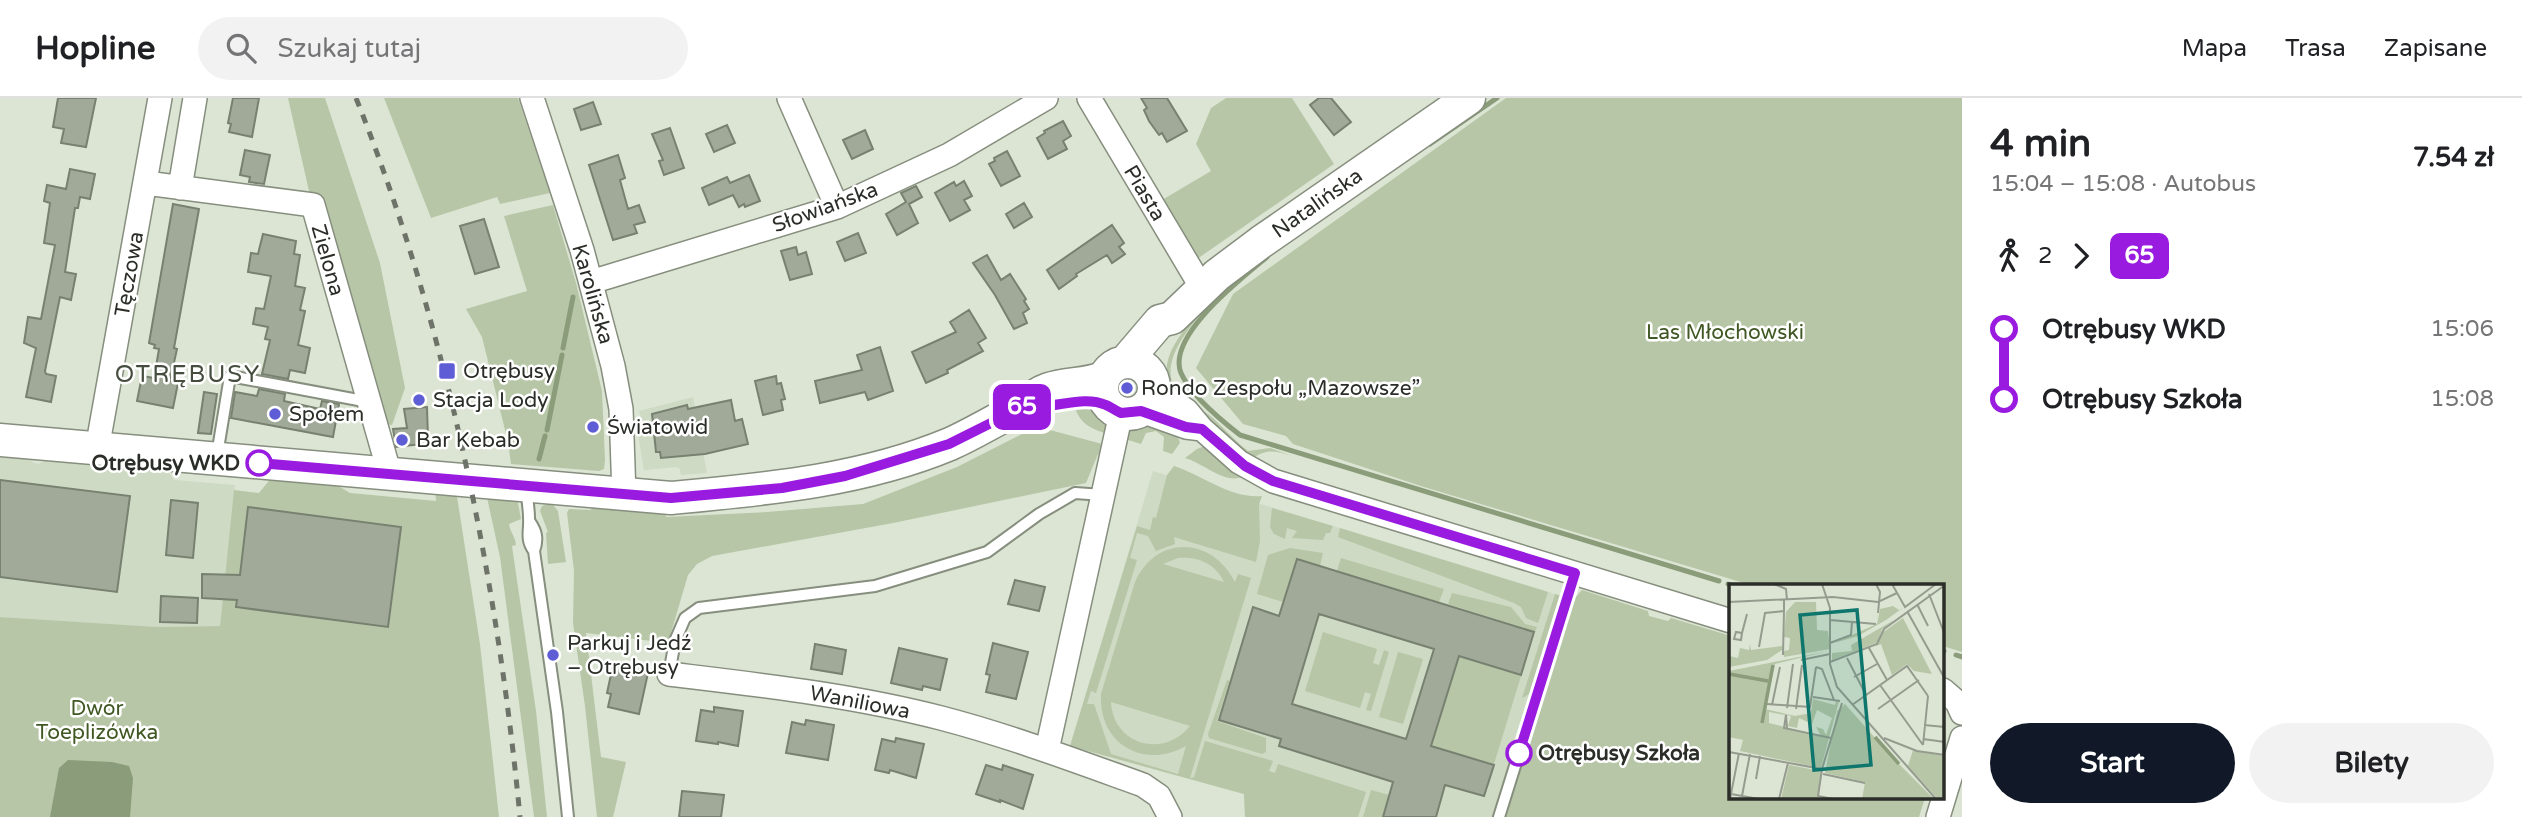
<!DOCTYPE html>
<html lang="pl">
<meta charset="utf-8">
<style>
:root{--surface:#fff;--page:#f2f2f2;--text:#202124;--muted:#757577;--line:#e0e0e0;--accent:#111827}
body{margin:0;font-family:"Varela Round",sans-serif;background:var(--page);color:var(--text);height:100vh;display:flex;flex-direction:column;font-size:26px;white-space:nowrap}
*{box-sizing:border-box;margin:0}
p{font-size:23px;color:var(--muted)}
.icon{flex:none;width:38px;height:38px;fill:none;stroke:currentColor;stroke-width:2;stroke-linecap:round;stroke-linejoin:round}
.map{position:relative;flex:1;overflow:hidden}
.sheet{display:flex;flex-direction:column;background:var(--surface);width:560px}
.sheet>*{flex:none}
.badge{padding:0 14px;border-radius:10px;font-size:24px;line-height:46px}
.map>.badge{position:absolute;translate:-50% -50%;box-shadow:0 0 0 4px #fff}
.legs{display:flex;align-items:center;gap:10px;height:77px;padding:0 28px;font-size:23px}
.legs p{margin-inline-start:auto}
.head{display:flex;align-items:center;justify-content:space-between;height:119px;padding:0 28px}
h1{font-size:38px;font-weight:700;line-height:52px}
.cta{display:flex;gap:14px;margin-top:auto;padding:14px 28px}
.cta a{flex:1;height:80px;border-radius:42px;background:var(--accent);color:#fff;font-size:28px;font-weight:700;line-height:80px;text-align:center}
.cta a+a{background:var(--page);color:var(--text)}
ul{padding:0 28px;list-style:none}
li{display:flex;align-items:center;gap:24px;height:70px;font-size:26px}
li i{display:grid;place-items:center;width:10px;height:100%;margin:0 9px;background:currentColor}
li i::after{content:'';width:18px;height:18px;margin:-9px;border:5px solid;border-radius:50%;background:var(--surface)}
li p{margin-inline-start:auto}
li:first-child i{background:linear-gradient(#0000 50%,currentColor 0)}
li:last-child i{background:linear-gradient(currentColor 50%,#0000 0)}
header{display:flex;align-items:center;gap:42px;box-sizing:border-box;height:98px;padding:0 35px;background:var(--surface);border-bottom:2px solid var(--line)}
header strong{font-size:33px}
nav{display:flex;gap:38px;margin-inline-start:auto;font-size:24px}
.search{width:490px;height:63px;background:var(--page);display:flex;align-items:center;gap:18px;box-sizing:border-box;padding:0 24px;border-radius:38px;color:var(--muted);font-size:26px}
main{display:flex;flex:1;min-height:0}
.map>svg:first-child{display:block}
.built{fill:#cedac3}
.green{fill:#b6c6a6;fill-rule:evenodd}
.water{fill:#8a9c79}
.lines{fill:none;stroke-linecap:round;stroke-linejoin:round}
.stream{stroke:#8a9c79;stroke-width:5}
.building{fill:#a1aa99;stroke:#788070;stroke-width:2;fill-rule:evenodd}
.service-casing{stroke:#868e7e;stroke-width:14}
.minor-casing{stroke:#868e7e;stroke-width:26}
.secondary-casing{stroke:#868e7e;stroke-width:35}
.service{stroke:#fff;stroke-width:10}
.minor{stroke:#fff;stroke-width:23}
.secondary{stroke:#fff;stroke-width:32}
.rail{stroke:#6e7369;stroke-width:5;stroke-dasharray:9 9;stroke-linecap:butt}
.line-1-casing{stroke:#fff;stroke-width:16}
.line-1{stroke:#991bdf;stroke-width:10}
.poi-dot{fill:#5f5dd6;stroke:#fff;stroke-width:2.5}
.stop-1-dot{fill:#fff;stroke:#991bdf;stroke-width:3.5}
.labels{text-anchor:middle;stroke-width:5;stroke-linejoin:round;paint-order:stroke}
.street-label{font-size:21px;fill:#2b2e28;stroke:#fff}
.park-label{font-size:21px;fill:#405823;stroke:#fff}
.poi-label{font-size:21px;fill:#2b2e28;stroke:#fff;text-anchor:start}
.stop-label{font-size:21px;font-weight:bold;fill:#2b2e28;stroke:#fff;text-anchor:end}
.quarter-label{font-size:24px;letter-spacing:2px;fill:#454d3e;stroke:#fff}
.inset-river{fill:none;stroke:#8a9c79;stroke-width:3.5}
.inset-road{fill:none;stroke:#959c8f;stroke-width:2}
.view{fill:#0f766e;fill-opacity:0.15;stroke:#0f766e;stroke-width:3.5}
.inset-edge{fill:none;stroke:#2b2e28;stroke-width:3.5}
</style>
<header>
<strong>Hopline</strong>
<div class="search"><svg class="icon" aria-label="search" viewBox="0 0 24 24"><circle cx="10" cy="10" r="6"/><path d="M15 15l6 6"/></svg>Szukaj tutaj</div>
<nav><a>Mapa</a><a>Trasa</a><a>Zapisane</a></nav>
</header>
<main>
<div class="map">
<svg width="1962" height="719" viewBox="0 0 1962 719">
<rect width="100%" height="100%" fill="#dce5d3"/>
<!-- built -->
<path class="built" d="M693 299 707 375 681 377 680 371 676 369 644 372 636 324 642 323 639 313Z
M0 355 23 357 34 365 39 366 51 359 165 369 174 382 235 387 220 528 158 529 0 519Z
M1153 373 1575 502 1510 719H1245L1244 696 1070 648Z"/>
<!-- green -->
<path class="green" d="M288 0H325L380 165 405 290 392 327 359 323 355 297Z
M384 0H518L550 95 500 106 497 99 431 120Z
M1226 0H1292L1334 66 1197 161 1162 102 1211 73 1196 46 1211 10Z
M1506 0H1962V554L1943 548V488H1754L1424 389 1293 346 1286 338 1243 326 1196 270 1233 196Z
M553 107 576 185 602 293 605 362 604 371 599 373 511 366 508 344 482 239 466 211 527 193 504 118Z
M1249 169C1225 191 1152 253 1175 290 1183 303 1201 310 1213 320 1225 331 1235 343 1248 353L1270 350 1292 358C1276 353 1266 350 1252 361 1239 351 1229 338 1216 327 1203 316 1180 304 1171 289 1148 249 1224 192 1249 169Z
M1075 310C1095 310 1110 313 1108 336 1092 331 1081 327 1075 310Z
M1138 324 1176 333 1180 345 1172 356 1163 353 1164 339 1156 333 1146 335 1141 346 1122 340 1127 329Z
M1035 328 1106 347 1104 357 1098 356 1086 385 893 425 712 458 697 466 688 477 668 545 586 535 601 659 626 664 613 719H597L585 608 573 525 574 473 567 415 569 411 591 412 592 404 665 412 666 419 767 414 863 406 957 369 1022 336 1021 331Z
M1202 349 1207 350 1242 379C1224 386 1203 365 1185 360L1197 351Z
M1174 368C1202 377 1231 401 1262 398L1259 406 1260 443 1256 464 1174 439 1175 446 1156 453 1148 438 1137 435 1130 460 1137 462 1096 595 1091 593 1087 606H1094L1111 656 1178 676 1186 648C1144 672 1098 646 1101 596L1135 484C1157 436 1212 439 1235 484L1238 476 1251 480 1190 680 1194 679 1205 643 1273 663 1269 673 1275 675 1278 666 1366 694 1358 719H1245L1244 696 1070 648 1137 428 1150 432 1153 419 1156 420 1167 377ZM1178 460C1198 458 1216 466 1224 484L1163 466ZM1111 604 1190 628C1164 661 1113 647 1111 604Z
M272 379 332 384 350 395 436 403 435 389 456 392 480 546 499 719H0V519L158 529 220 528 234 392 259 395Z
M486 395 517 400 521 421 509 426C510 434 515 438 516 447L512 448 536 613 547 719H534L500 459Z
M548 406 553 407 558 413 566 464 548 466 546 435 548 434 540 413 542 408Z
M1272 410 1333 428 1330 435H1326L1323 442 1292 440 1297 433 1287 430 1285 441 1274 436 1270 429Z
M1340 430 1548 494 1538 525 1526 520 1521 509 1514 505 1338 439Z
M1290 450 1323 455 1320 468 1296 462 1283 504 1257 496 1268 457Z
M1341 460 1444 491 1439 504 1337 473Z
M1582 492 1648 513 1649 518 1668 523 1671 520 1731 538V700H1925L1919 719H1506L1573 502Z
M1452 495 1511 509 1525 526 1537 529 1535 534 1448 506Z
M1555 496 1562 498 1531 595 1522 600Z
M1323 534 1377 551 1373 565 1379 567 1384 552 1389 554 1371 613 1366 612 1371 596 1365 594 1360 610 1305 593Z
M1398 554 1423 561 1403 626 1379 619Z
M1459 558 1521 578 1494 666 1431 648Z
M1227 582 1277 599 1229 585 1217 623 1266 640V654L1262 656 1209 640 1208 636Z
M1371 692 1389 697 1383 719H1363Z"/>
<!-- water -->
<path class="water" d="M68 662 112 664 129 668 133 680 130 719H50L59 670Z"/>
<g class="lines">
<!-- stream -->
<path class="stream" d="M1430 46 1497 0
M1267 159C1242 180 1166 238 1181 275 1190 296 1222 323 1240 337L1719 483
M563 250 573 199
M547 332 562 257
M539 361 545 338
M1728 486 1734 488
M1943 553H1944
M1956 557 1962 559"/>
</g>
<!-- building -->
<path class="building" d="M58 0H96L86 49 61 45 64 31 53 29Z
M233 0H259L252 39 229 34 231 26 228 25Z
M1141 0H1167L1187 33 1167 44 1162 35 1159 37 1149 23 1144 12 1147 10Z
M1319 0H1331L1351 24 1334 37 1310 7Z
M593 4 601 26 581 32 574 11Z
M1063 23 1071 38 1063 43 1067 51 1048 61 1037 40 1045 35 1044 33Z
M727 27 735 45 714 54 706 36Z
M670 30 684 70 664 77 659 63 663 62 652 36Z
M865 32 873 51 852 61 843 42Z
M245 52 270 57 264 86 249 84 250 79 240 77Z
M1007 53 1020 78 1001 88 989 66 995 63 994 60Z
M618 57 625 80 620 82 628 111 639 107 645 124 634 127 637 135 613 142 589 67Z
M70 71 95 76 90 101 80 99 78 110H75L65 174 76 176 71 202 60 199 45 273 46 276 56 278 51 304 26 299 36 250 24 245 28 219 41 221 55 147 44 145 50 105 44 103 47 87 66 91Z
M749 77 760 103 745 109 744 106 739 109 733 97 709 107 702 90 727 79 730 85Z
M964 83 972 98 964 102 970 112 950 123 935 95 954 84 956 88Z
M916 88 922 99 909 106 918 125 897 137 886 116 906 104 901 95Z
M1024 105 1032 119 1014 130 1006 116Z
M173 106 199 111 174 250 177 251 170 283 178 285 173 310 137 303 142 278 154 280 159 251 154 250 155 247 149 245Z
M484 121 499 169 475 176 460 128Z
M1112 127 1124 145 1119 149 1125 156 1112 165 1107 157 1076 176 1077 178 1059 191 1047 172Z
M858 135 866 155 845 163 837 144Z
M263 136 296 143 294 156 300 157 295 188 305 190 300 212 305 213 298 247 310 250 305 275 290 272 288 281 262 276 270 242 265 241 268 229 253 226 256 210 264 211 271 178 248 174 251 155 258 156Z
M796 149 798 157 806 154 812 176 790 182 781 153Z
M987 157 1001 182 1010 176 1026 201 1024 203 1029 211 1023 215 1027 225 1014 231 995 197 973 165Z
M969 212 986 240 978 245 983 253 947 272 948 275 926 285 912 254 956 234 950 224Z
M880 249 893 293 868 302 865 294 820 305 815 283 862 272 857 257Z
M776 278 777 286 781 285 785 301 781 302 783 312 763 317 755 283Z
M259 291 285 296 284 303 320 311 322 303 339 306 333 339 231 320 235 294 257 298Z
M204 294 217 296 211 336 198 335Z
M731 302 735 323 742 321 748 346 705 356 661 360 660 354H656L652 316 687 307 688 311Z
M427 309 428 340 422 346 396 349 393 331 407 330 404 311Z
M0 382 130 398 117 494 0 479Z
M171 402 198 405 193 460 166 457Z
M248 409 401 429 388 529 236 509 237 502 202 500V476L240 477Z
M1297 461 1534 534 1521 577 1459 558 1431 648 1494 667 1484 698 1445 687 1436 719H1383L1393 684 1279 648 1281 641 1219 622 1253 509 1279 518ZM1319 516 1434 551 1406 641 1292 606Z
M1015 482 1045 489 1039 513 1008 506Z
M161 498 198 500 197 525 160 524Z
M993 545 1028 554 1016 601 986 594 990 577 986 576Z
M815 546 846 552 842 576 811 571Z
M899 550 947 561 940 592 923 588 922 592 891 585Z
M613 567 648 575 639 616 608 609 611 596 607 595Z
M714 609 743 613 738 648 718 644V646L696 643 701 612 714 614Z
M806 622 834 627 828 662 786 655 792 624 805 627Z
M896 640 924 646 916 680 890 672 889 675 875 672 882 641 895 644Z
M986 667 1002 672 1003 667 1033 677 1023 711 1000 702V704L976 696Z
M682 693 724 697 721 719H679Z"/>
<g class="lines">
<defs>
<path id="service" d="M217 357 230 278 369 304
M526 390C527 400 529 410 529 420 530 433 525 441 534 453L557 614 568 719
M530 424C537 434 538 442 534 453
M669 576 675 543 685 520 699 510 875 488 987 454 1039 416 1075 395 1103 397
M1499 719 1575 476"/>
<path id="minor" d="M532 0 582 152 613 268 621 311 624 397
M789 0 837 109
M1089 0 1202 190
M146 85 313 107 390 377
M180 90 195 0
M591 184 837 109 949 57 1046 0
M1154 290 1187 313 1202 331 1239 364 1273 383 1731 523
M1141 313 1186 329 1202 331
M97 351 160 0
M669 576C760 587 852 597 941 620 1010 638 1076 663 1143 687L1159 698 1170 719
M1943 592 1957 604 1962 615
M1047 652 1121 315
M1938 719 1962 640"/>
<path id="secondary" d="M1102 290a26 26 0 1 1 52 0a26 26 0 1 1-52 0Z
M1125 264 1160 223 1172 220 1217 177 1261 144 1469 0
M0 342 671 400C766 391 861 383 950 346 977 334 1001 318 1027 307 1044 282 1078 290 1103 280"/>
</defs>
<!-- service casing -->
<use href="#service" class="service-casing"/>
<!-- minor casing -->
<use href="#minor" class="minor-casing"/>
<!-- secondary casing -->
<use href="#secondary" class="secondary-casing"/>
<!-- service -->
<use href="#service" class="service"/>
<!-- minor -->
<use href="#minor" class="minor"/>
<!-- secondary -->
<use href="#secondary" class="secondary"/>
<!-- rail -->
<path class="rail" d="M356 0C446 225 497 479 520 719"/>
</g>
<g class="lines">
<defs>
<path id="line-1" d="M259 365 671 400 782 390 845 378 949 346 1027 307C1052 313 1081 296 1106 307 1111 309 1116 313 1121 315L1141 313 1186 329 1202 331 1245 368 1273 383 1575 475 1519 655"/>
</defs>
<!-- line-1 casing -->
<use href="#line-1" class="line-1-casing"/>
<!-- line-1 -->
<use href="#line-1" class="line-1"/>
</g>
<!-- markers -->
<g class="poi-dot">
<rect x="438" y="264" width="18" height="18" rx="3.5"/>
<circle cx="1127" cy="290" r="7"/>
<circle cx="419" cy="302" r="7"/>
<circle cx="275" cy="316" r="7"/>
<circle cx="593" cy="329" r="7"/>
<circle cx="402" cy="342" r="7"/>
<circle cx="553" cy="557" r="7"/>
</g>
<g class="stop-1-dot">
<circle cx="259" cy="365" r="12"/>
<circle cx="1519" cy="655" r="12"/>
</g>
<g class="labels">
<!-- street labels -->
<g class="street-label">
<text transform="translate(1145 95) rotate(59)" y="7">Piasta</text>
<text transform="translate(1317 105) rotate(-35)" y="7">Natalińska</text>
<text transform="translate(825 109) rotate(-20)" y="7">Słowiańska</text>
<text transform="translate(328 162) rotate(74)" y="7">Zielona</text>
<text transform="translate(129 176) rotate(-80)" y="7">Tęczowa</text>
<text transform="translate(593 196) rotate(74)" y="7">Karolińska</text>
<text transform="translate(860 604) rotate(11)" y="7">Waniliowa</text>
</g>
<!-- park labels -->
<g class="park-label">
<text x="1725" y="241">Las Młochowski</text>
<text x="97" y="617">Dwór<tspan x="97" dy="24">Toeplizówka</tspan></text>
</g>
<!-- poi labels -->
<g class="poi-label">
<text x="463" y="280">Otrębusy</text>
<text x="1141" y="297">Rondo Zespołu „Mazowsze”</text>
<text x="433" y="309">Stacja Lody</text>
<text x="289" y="323">Społem</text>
<text x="607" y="336">Światowid</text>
<text x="416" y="349">Bar Kebab</text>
<text x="567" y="552">Parkuj i Jedź<tspan x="567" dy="24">– Otrębusy</tspan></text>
</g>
<!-- stop labels -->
<g class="stop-label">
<text x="240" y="372">Otrębusy WKD</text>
<text x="1538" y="662" text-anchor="start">Otrębusy Szkoła</text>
</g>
<!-- quarter labels -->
<g class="quarter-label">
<text x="188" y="284">OTRĘBUSY</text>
</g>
</g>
<!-- overview -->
<g transform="translate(1729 486)">
<rect width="215" height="215" fill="#dce5d3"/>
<path d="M66 18H87L88 46 99 47 101 65 55 73V67L60 66 61 54 55 53 57 28ZM164 22 170 26 175 23 157 36 129 52 105 59 148 40 151 25ZM174 34 203 90 185 87 178 80 163 91 152 60 147 62 153 49ZM165 36 153 45 149 58 103 76V69L123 67 122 61ZM21 60 22 66 53 62V66L38 76 0 83V72L9 74 11 64 20 66ZM100 67 46 80 36 125 66 132 82 129 84 115 106 121 107 117H110L92 184 11 167 14 156 0 153V87ZM88 126 103 134 97 151 94 145 87 143 92 152 40 139V128L62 132 59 142 68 144 70 134 83 140ZM116 120 163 173 205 215H133L136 198 96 189 108 127ZM184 166 215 172V215H209L179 182ZM60 181 92 187 88 215H52Z" fill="#b6c6a6" fill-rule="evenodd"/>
<path class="inset-river" d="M0 90 39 97M33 139 44 81M146 153 170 180"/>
<path class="inset-road" d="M45 0 57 5 58 16M93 0 101 24V80L108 103 207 215M147 0 151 8 149 29M163 0 176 23 207 0M200 10 216 51M0 18 104 13 149 18 168 9M188 20 199 42M178 27 216 95M101 36 147 40M13 49 12 56 5 55 7 48 13 49 18 30M101 59 122 51 123 38M30 63 36 29 55 27V16M140 64 158 96M54 71 55 27M118 74 137 111M72 76 101 70M101 78 148 60 155 45 216 1M87 83 93 85 105 116M125 93 148 80M151 101 194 161M84 113 111 117M38 120 81 123 87 83M43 121 51 83M123 121 178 82 199 112M58 124 64 80M67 125 73 81M149 125 190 96M195 141 216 143M58 144 57 131 55 144 102 154M155 154 188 167 216 171M194 155 216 158M194 161 199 112M0 168 93 185 113 119M93 185 89 212 104 215M94 190 136 199M27 195 31 172M2 210 30 215M13 212 21 170M1 215 10 169M50 215 59 179"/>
<path class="view" d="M128 26 142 181 85 186 71 31Z"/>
<rect width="215" height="215" class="inset-edge"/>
</g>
</svg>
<b class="badge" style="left:1022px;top:309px;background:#991bdf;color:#fff">65</b>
</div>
<section class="sheet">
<div class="head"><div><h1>4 min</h1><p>15:04 – 15:08 · Autobus</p></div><b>7.54 zł</b></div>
<div class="legs"><svg class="icon" aria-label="walk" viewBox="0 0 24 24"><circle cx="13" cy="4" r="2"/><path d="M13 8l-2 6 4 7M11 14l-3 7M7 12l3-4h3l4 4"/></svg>2<svg class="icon" aria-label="forward" viewBox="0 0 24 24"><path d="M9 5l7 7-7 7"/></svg><b class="badge" style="background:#991bdf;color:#fff">65</b></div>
<ul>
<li><i style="color:#991bdf"></i><b>Otrębusy WKD</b><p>15:06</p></li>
<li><i style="color:#991bdf"></i><b>Otrębusy Szkoła</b><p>15:08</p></li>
</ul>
<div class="cta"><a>Start</a><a>Bilety</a></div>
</section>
</main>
